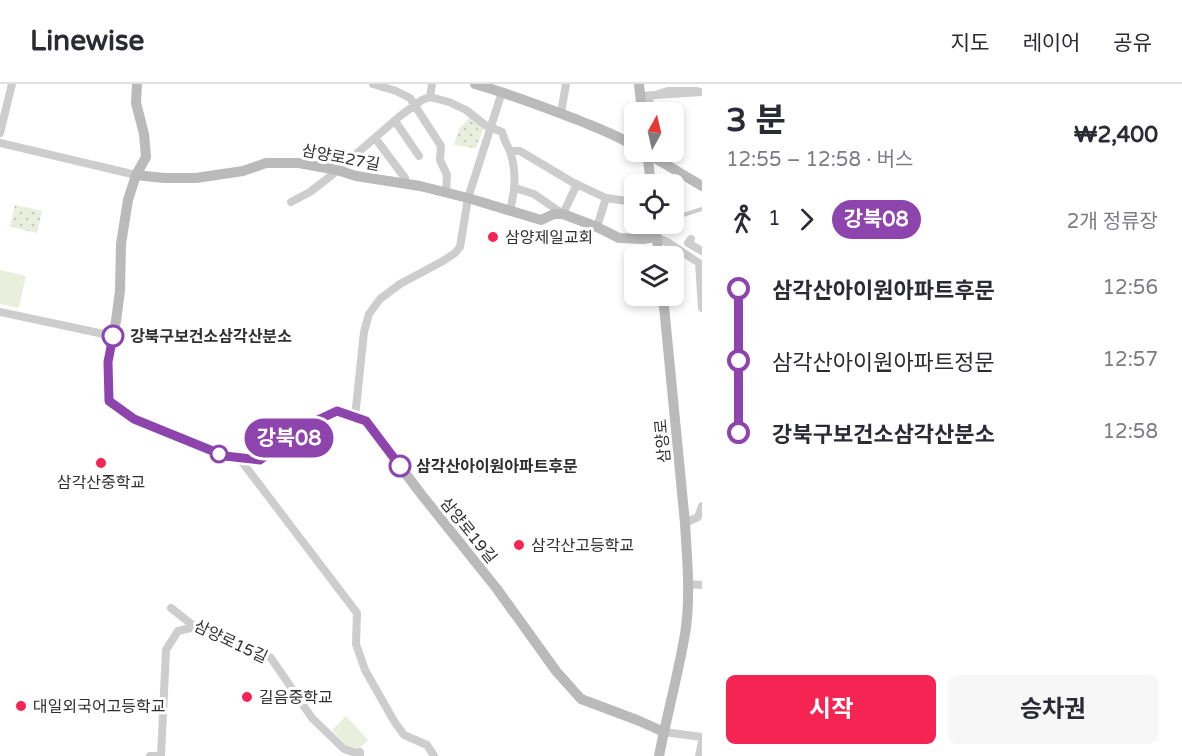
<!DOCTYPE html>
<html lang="ko">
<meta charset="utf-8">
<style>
:root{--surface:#fff;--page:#f7f7f7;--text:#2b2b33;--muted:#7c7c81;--line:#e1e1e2;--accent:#f52452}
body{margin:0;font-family:"Varela Round","Noto Sans KR",sans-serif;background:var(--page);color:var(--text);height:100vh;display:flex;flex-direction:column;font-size:22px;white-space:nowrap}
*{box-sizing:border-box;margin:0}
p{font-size:20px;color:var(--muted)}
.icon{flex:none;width:33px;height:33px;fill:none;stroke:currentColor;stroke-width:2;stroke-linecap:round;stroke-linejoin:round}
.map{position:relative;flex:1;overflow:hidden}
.details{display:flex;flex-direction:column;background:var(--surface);width:480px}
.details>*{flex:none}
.badge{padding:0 12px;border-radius:20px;font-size:21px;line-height:39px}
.needle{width:39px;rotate:8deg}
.buttons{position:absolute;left:624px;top:18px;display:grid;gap:12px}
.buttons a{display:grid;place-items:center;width:60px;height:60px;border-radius:9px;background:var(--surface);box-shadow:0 3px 9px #0003;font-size:30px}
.map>.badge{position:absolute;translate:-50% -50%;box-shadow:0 0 0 3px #fff}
.legs{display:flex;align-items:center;gap:9px;height:66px;padding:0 24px;font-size:20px}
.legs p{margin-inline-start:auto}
.head{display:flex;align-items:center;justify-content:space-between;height:102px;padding:0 24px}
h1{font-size:33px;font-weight:700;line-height:45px}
.action{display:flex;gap:12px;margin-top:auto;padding:12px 24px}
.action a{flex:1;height:69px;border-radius:9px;background:var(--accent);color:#fff;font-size:24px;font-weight:700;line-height:69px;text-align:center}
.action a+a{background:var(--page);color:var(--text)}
ul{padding:0 24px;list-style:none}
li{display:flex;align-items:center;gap:21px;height:72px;font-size:22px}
li i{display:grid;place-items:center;width:9px;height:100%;margin:0 8px;background:currentColor}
li i::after{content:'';width:15px;height:15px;margin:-8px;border:4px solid;border-radius:50%;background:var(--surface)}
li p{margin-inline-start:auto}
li:first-child i{background:linear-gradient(#0000 50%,currentColor 0)}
li:last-child i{background:linear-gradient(currentColor 50%,#0000 0)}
header{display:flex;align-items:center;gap:36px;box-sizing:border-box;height:84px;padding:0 30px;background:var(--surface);border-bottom:2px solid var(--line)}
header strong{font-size:28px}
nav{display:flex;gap:33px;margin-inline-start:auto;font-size:21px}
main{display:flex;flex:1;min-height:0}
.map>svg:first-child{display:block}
.green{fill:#e9eedd}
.park{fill:url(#park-dots)}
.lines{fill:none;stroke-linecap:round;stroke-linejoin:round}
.lane{stroke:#cdcdcd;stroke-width:4}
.street{stroke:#cdcdcd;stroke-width:8}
.secondary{stroke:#bababa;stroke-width:10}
.line-1-casing{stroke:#fff;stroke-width:14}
.line-1{stroke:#8e44ad;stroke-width:9}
.poi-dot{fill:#f52452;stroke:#fff;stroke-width:2}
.stop-1-dot{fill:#fff;stroke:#8e44ad;stroke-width:3}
.labels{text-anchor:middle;stroke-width:6;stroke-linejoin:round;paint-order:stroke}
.street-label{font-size:16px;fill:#303030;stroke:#fff}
.poi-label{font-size:16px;fill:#303030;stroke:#fff;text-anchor:start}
.stop-label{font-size:16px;font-weight:bold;fill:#303030;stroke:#fff;text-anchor:start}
</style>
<header>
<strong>Linewise</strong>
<nav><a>지도</a><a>레이어</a><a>공유</a></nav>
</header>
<main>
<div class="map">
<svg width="702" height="672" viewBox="0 0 702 672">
<defs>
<pattern id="park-dots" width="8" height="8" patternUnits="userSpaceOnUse" patternTransform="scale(1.5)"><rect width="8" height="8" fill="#e9eedd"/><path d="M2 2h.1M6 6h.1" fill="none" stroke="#c8ccbe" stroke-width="1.8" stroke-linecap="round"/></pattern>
</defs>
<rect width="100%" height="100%" fill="#fff"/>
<!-- green -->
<path class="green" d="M0 186 26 192 19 224 0 220Z
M346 632 368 656 354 670 332 646Z"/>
<!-- park -->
<path class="park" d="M470 33 484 43 476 64 454 61 459 45Z
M15 121 42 127 37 149 10 143Z
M265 337 269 359 250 371 247 346Z"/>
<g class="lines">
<!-- lane -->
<path class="lane" d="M658 8 668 5H698
M674 134 702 125"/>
<!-- street -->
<path class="street" d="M373 0 396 7 410 14 441 62 440 76 447 91 446 108
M640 12 702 8
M649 12 651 28
M430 13 449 18 466 26 485 41 502 48 505 57 510 67H520L572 98 606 114 634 118
M430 13 432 0
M561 29 566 0
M395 37 419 72
M0 49 12 0
M375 54 405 94 406 100
M0 59 136 91
M515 104 534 110 563 130 577 100
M291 118 310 108 332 91 400 32 422 16 430 13
M510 127C515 106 517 88 510 67
M597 143 606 114
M656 153 669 159 702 181
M691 155 688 159 702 167
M699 179 702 224
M0 228 113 252
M355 333 364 248 369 230 380 215 400 200 443 177 455 169 460 163 468 114 502 8
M239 374 357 529 356 560 365 586 394 637 404 651 427 661 434 672
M685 439 698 433 702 422
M688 500 702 501
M171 524 195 543 231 554 265 570 271 574 312 634 344 665 356 669 360 668V672
M664 648 702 653
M150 672H158
M161 672 166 566 178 547 195 543
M699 672 702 657"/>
<!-- secondary -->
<path class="secondary" d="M137 0 136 19 144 50 146 73 136 91 128 116 121 160 120 207 116 237 108 278 109 317 134 335 225 372 260 376 307 341 337 327 366 337 421 410 497 505 556 587 581 615 637 636 664 648
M475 0C510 10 544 23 578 36 597 44 617 51 634 62
M639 0 642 28
M645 68 702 102
M647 68 651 100
M136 91 164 94H196L243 87 266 79H299L337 86 356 92 420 102 468 114 541 136 554 130H563L597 143 619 154 643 155 656 153
M655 140 659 172
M659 672C667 631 678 591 685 550 691 513 687 475 685 439L663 212"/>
</g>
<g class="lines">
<defs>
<path id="line-1" d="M113 252 108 278 109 317 134 335 225 372 260 376 307 341 337 327 366 337 400 382"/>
</defs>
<!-- line-1 casing -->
<use href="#line-1" class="line-1-casing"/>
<!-- line-1 -->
<use href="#line-1" class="line-1"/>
</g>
<!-- markers -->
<g class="poi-dot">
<circle cx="493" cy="153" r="6"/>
<circle cx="101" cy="379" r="6"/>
<circle cx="519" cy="461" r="6"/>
<circle cx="247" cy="613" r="6"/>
<circle cx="21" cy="622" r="6"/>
</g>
<g class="stop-1-dot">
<circle cx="113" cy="252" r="10"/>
<circle cx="219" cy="370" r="8"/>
<circle cx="400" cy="382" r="10"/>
</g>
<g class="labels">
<!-- street labels -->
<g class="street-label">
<text transform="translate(341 73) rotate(11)" y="6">삼양로27길</text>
<text transform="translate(662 357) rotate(-95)" y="6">삼양로</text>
<text transform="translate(469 446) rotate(51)" y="6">삼양로19길</text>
<text transform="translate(231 557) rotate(25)" y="6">삼양로15길</text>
</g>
<!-- poi labels -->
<g class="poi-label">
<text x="505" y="159">삼양제일교회</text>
<text x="101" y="404" text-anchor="middle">삼각산중학교</text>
<text x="531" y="467">삼각산고등학교</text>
<text x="259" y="619">길음중학교</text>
<text x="33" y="628">대일외국어고등학교</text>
</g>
<!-- stop labels -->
<g class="stop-label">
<text x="130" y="258">강북구보건소삼각산분소</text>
<text x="416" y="388">삼각산아이원아파트후문</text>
</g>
</g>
</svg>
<div class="buttons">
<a><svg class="needle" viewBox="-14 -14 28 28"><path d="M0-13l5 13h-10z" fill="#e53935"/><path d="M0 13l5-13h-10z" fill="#7c7c81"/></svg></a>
<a><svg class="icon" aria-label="locate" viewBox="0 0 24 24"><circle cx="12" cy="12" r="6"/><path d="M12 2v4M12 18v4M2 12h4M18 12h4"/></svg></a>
<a><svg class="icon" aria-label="layers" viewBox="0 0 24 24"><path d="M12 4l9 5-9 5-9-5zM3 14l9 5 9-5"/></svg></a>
</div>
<b class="badge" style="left:289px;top:354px;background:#8e44ad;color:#fff">강북08</b>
</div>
<section class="details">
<div class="head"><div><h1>3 분</h1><p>12:55 – 12:58 · 버스</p></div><b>₩2,400</b></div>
<div class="legs"><svg class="icon" aria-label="walk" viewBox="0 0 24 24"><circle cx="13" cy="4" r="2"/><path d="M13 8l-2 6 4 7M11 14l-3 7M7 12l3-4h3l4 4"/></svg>1<svg class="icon" aria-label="forward" viewBox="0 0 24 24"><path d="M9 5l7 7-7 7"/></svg><b class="badge" style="background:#8e44ad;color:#fff">강북08</b><p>2개 정류장</p></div>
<ul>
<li><i style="color:#8e44ad"></i><b>삼각산아이원아파트후문</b><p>12:56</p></li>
<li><i style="color:#8e44ad"></i><span>삼각산아이원아파트정문</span><p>12:57</p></li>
<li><i style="color:#8e44ad"></i><b>강북구보건소삼각산분소</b><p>12:58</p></li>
</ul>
<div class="action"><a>시작</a><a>승차권</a></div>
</section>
</main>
